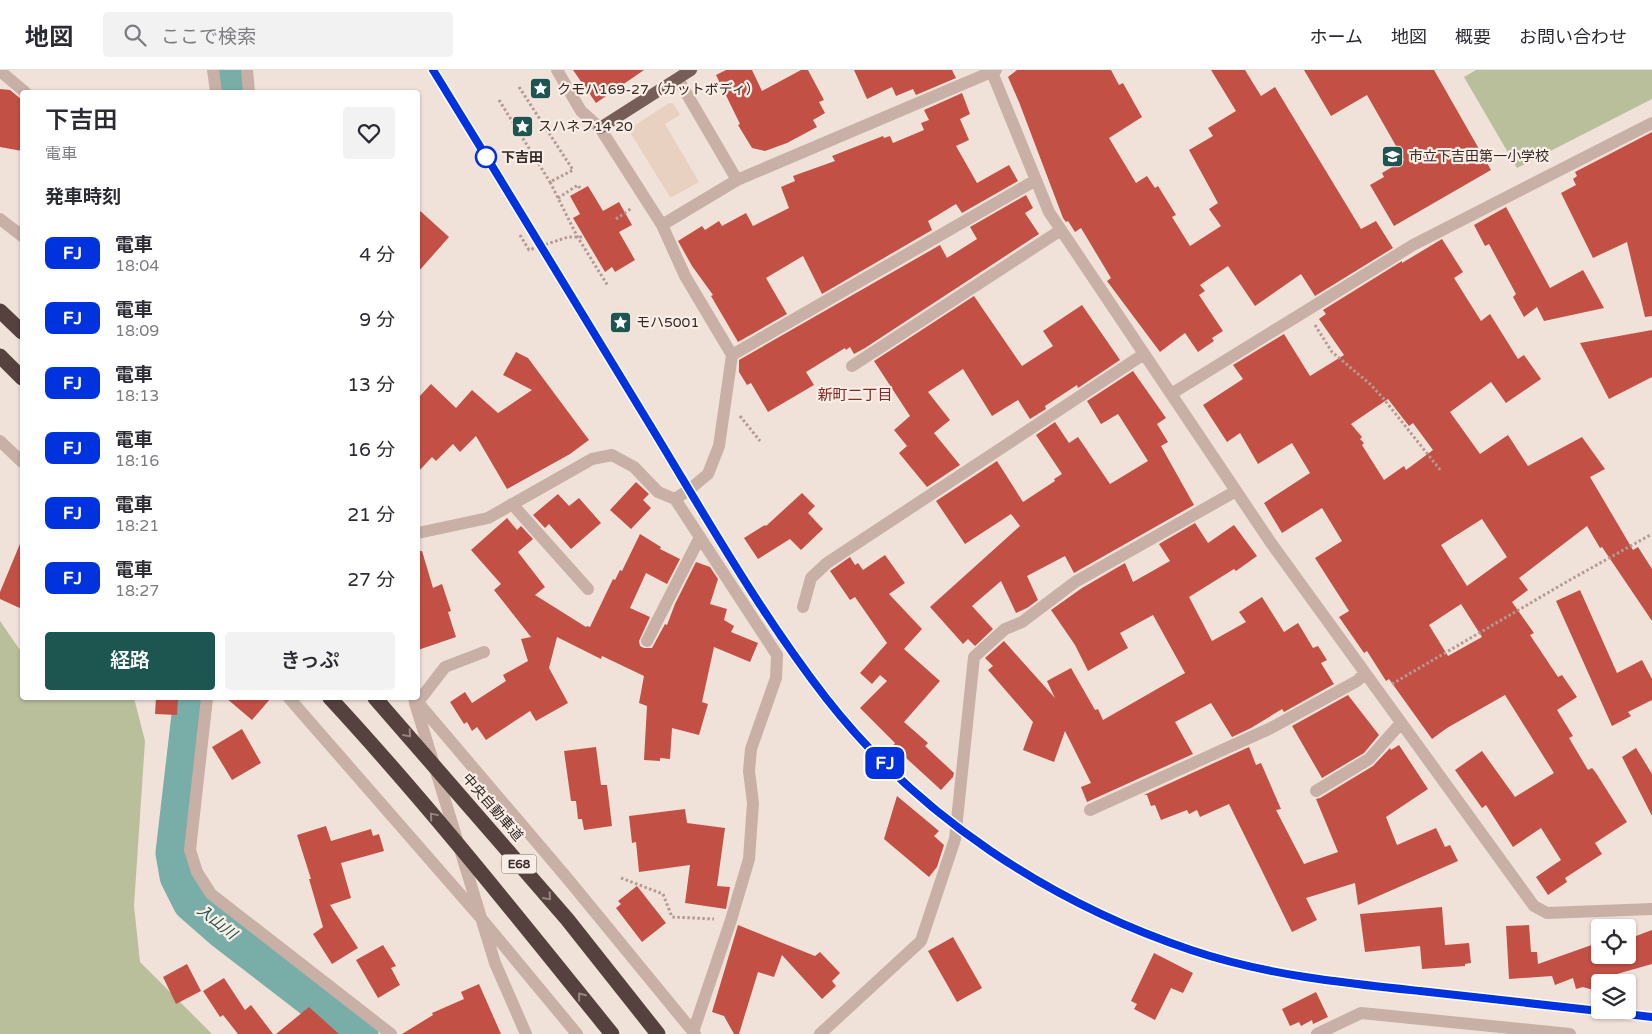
<!DOCTYPE html>
<html lang="ja">
<meta charset="utf-8">
<style>
:root{--surface:#fff;--page:#f2f2f3;--text:#2b2b33;--muted:#7c7c81;--line:#e1e1e2;--accent:#1d5550}
body{margin:0;font-family:"Varela Round","Noto Sans JP",sans-serif;background:var(--page);color:var(--text);height:100vh;display:flex;flex-direction:column;font-size:19px;white-space:nowrap}
*{box-sizing:border-box;margin:0}
p{font-size:16px;color:var(--muted)}
.icon{flex:none;width:28px;height:28px;fill:none;stroke:currentColor;stroke-width:2;stroke-linecap:round;stroke-linejoin:round}
.map{position:relative;flex:1;overflow:hidden}
.details{position:absolute;left:20px;top:20px;width:400px;height:610px;display:flex;flex-direction:column;background:var(--surface);border-radius:5px;box-shadow:0 1px 4px #0004}
.details>*{flex:none}
.badge{padding:0 10px;border-radius:8px;font-size:18px;line-height:32px}
.controls{position:absolute;left:1591px;top:849px;display:grid;gap:10px}
.controls a{display:grid;place-items:center;width:45px;height:45px;border-radius:5px;background:var(--surface);box-shadow:0 1px 4px #0004;font-size:25px}
.map>.badge{position:absolute;translate:-50% -50%;box-shadow:0 0 0 2px #fff}
h2{padding:0 25px;font-size:19px;line-height:45px}
.round{display:grid;place-items:center;flex:none;width:52px;height:52px;border-radius:5px;background:var(--page)}
.overview{display:flex;align-items:center;justify-content:space-between;height:85px;padding:0 25px}
h1{font-size:24px;font-weight:600;line-height:38px}
.action{display:flex;gap:10px;margin-top:auto;padding:10px 25px}
.action a{flex:1;height:58px;border-radius:5px;background:var(--accent);color:#fff;font-size:20px;font-weight:600;line-height:58px;text-align:center}
.action a+a{background:var(--page);color:var(--text)}
ul{padding:0;list-style:none}
li{display:flex;align-items:center;gap:15px;height:65px;padding:0 25px}
li div{flex:1}
li b{display:block;font-size:19px}
li em{font-style:normal}
li .badge{min-width:55px;font-weight:700;text-align:center}
header{display:flex;align-items:center;gap:30px;box-sizing:border-box;height:70px;padding:0 25px;background:var(--surface);border-bottom:1px solid var(--line)}
header strong{font-size:24px}
nav{display:flex;gap:28px;margin-inline-start:auto;font-size:18px}
.search{width:350px;height:45px;background:var(--page);display:flex;align-items:center;gap:12px;box-sizing:border-box;padding:0 18px;border-radius:5px;color:var(--muted);font-size:19px}
.map>svg:first-child{display:block}
.green{fill:#b8bf9a}
.plaza{fill:#e8d1c1}
.lines{fill:none;stroke-linecap:round;stroke-linejoin:round}
.river{stroke:#79ada7;stroke-width:39}
.building{fill:#c35045;fill-rule:evenodd}
.path{stroke:#b49a90;stroke-width:3;stroke-dasharray:2.5 2.5;stroke-linecap:butt}
.minor{stroke:#c8b0a6;stroke-width:12}
.major{stroke:#765d58;stroke-width:12}
.highway{stroke:#55413e;stroke-width:15}
.rail{stroke:#342927;stroke-width:4;stroke-dasharray:1 4;stroke-linecap:butt}
.highway-bridge{stroke:#55413e;stroke-width:15}
.oneway{stroke:#978681}
.line-casing{stroke:#fff;stroke-width:11}
.line{stroke:#03d;stroke-width:8}
.stop-dot{fill:#fff;stroke:#03d;stroke-width:2.5}
.labels{text-anchor:middle;stroke-width:4.5;stroke-linejoin:round;paint-order:stroke}
.shield{fill:#f9ede5;stroke:#6f6460;stroke-width:1}
.shield-label{font-size:12px;font-weight:bold;fill:#342927}
.poi-label{font-size:14px;fill:#342927;stroke:#f9ede5;text-anchor:start}
.stop-label{font-size:14px;font-weight:bold;fill:#342927;stroke:#f9ede5;text-anchor:start}
.street-label{font-size:14px;fill:#342927;stroke:#f9ede5}
.neighbourhood-label{font-size:15px;fill:#812922;stroke:#f9ede5}
.water-label{font-size:15px;font-style:italic;fill:#1d5550;stroke:#f9ede5}
</style>
<header>
<strong>地図</strong>
<div class="search"><svg class="icon" aria-label="search" viewBox="0 0 24 24"><circle cx="10" cy="10" r="6"/><path d="M15 15l6 6"/></svg>ここで検索</div>
<nav><a>ホーム</a><a>地図</a><a>概要</a><a>お問い合わせ</a></nav>
</header>
<div class="map">
<svg width="1652" height="964" viewBox="0 0 1652 964">
<rect width="100%" height="100%" fill="#f1e2d9"/>
<!-- green -->
<path class="green" d="M1476 0H1652V29L1517 98 1464 7Z
M0 551 22 583V628H134L145 671 134 836 140 892 212 964H0Z"/>
<!-- plaza -->
<path class="plaza" d="M669 33H673L680 45 665 54 699 112 674 126 670 127 631 64V58Z"/>
<g class="lines">
<!-- river -->
<path class="river" d="M233 0 234 22
M193 628 175 783 179 806 192 832 224 860 359 964"/>
</g>
<!-- building -->
<path class="building" d="M573 0H644L596 33Z
M726 0H752L762 21 801 0H808L824 30 819 32 825 43 813 50 817 57 787 73 765 81 752 78 738 55 740 54 716 5Z
M854 0H952L956 8 916 25 913 19 896 26 892 17 867 29Z
M1017 0H1111L1119 15 1123 13 1142 47 1109 68 1136 113 1147 106 1155 118 1158 116 1176 145 1172 147 1190 176 1221 156 1209 139 1218 133 1189 80 1213 66 1208 58 1236 41 1211 0H1245L1261 26 1275 17 1361 159 1376 151 1393 178 1315 226 1301 204 1255 236 1228 196 1200 215 1205 221 1199 225 1223 261 1212 268 1214 271 1198 282 1185 263 1160 282 1107 211 1111 208 1081 158 1075 162 1068 151 1066 152 1063 148 1019 32 1008 7Z
M1304 0H1434L1491 100 1394 156 1370 115 1384 107 1382 103 1404 90 1367 25 1331 46Z
M0 19 10 20 22 30V81L0 77Z
M962 23 970 44 960 49 969 70 956 76 977 113 1009 95 1018 111 962 143 956 134 928 151 932 160 822 224 803 186 766 208 787 244 738 272 711 226 713 225 692 196 678 171 702 156 705 160 719 151 722 156 746 143 753 156 789 138 781 117 795 111 793 106 835 91 832 86 883 66 884 68 890 66 893 73 924 60 921 53 929 50 924 40Z
M1652 62V246L1645 247 1627 172 1593 188 1561 123 1576 115 1573 109 1577 106 1575 102Z
M588 116 603 141 619 132 632 155 619 162 635 190 615 202 612 197 605 202 573 148 580 144 570 126Z
M1026 125 1033 138 1025 143 1039 164 865 278 854 284 850 277 846 280 845 278 806 302 814 315 768 342 751 313 747 315 739 302V290L940 175 947 188 977 169 970 157Z
M1506 137 1550 218 1583 200 1604 238 1544 251 1537 237 1524 247 1513 227 1516 224 1489 174 1485 176 1474 155Z
M418 139 449 167 418 202Z
M1442 169 1463 202 1454 208 1481 251 1490 244 1518 289 1524 285 1541 309 1506 333 1491 312 1450 342 1480 384 1508 365 1528 396 1582 367 1605 399 1590 407 1633 480 1638 477 1652 499V551L1602 477 1600 478 1587 456 1519 508 1528 520 1512 532 1534 563 1530 565 1558 607 1562 605 1577 627 1557 640 1573 666 1569 668 1588 700 1592 698 1596 703 1627 752 1595 773 1602 784 1565 808 1567 812 1548 825 1536 807 1561 790 1541 758 1513 777 1486 735 1482 738 1455 700 1482 681 1515 727 1554 703 1505 625 1447 658 1432 669 1389 609 1386 611 1367 581 1364 583 1339 547 1349 541 1315 488 1342 471 1322 438 1282 463 1264 433 1310 403 1292 373 1258 394 1240 363 1227 372 1203 335 1243 309 1233 295 1284 264 1310 306 1344 285 1319 249 1326 244 1323 240 1402 191V193ZM1388 329 1409 356 1413 353 1433 380 1406 400 1404 396 1384 410 1362 375 1364 373 1360 369 1362 367 1351 354ZM1482 449 1507 487 1467 516 1441 475ZM1461 534 1482 567 1448 586 1429 555Z
M974 226 1022 296 1053 276 1043 261 1082 235 1120 290 1078 318 1077 315 1045 336 1046 339 1030 349 1018 330 992 346 963 299 928 322 950 350 934 363 960 395 927 417 899 383 907 376 894 360 910 346 874 291Z
M1652 260V307L1609 329 1580 273Z
M516 282 528 288 589 370 570 384 507 419 476 366 460 382 453 374 436 391 432 387 418 402V328L431 314 456 338 472 320 498 343 532 320 503 305Z
M1133 301 1166 348 1157 354 1168 372 1161 376 1194 435 1074 503 1065 486 1027 506 1038 530 1027 538 1016 543 1001 511 972 536 993 559 975 576 968 569 963 574 930 537 1020 456 1011 444 965 474 936 431 997 391 1023 432 1055 411 1054 409 1062 404 1036 365 1055 352 1069 373 1078 367 1110 414 1148 391 1118 344 1101 354 1087 331Z
M636 412 649 424 643 430 651 438 631 459 610 440Z
M802 423 815 436 808 443 823 459 801 480 790 469 758 489 744 468 765 455 766 456Z
M558 424 569 436 579 428 601 453 571 479 549 454 545 458 533 445Z
M507 448 517 460 521 456 533 469 518 482 545 517 535 525 586 557 587 556 590 557 613 509 615 510 620 500 622 501 640 464 661 477 660 479 680 489 667 514 646 503 630 538 650 547 639 571 640 576 644 578H652L665 554 667 555 675 534 696 492 710 497 718 509 710 534 727 539 724 550 734 556 731 562 758 573 750 592 714 577 702 632 708 634 699 665 672 658 670 689 660 688V691L644 690 647 636 639 633 644 606 602 586 601 589 557 567 549 598 568 633 536 651 530 641 486 670 477 657 472 661 467 652 464 654 450 632 465 622 472 633 506 611 503 605 528 591 521 569 531 567 494 520 501 514 471 480Z
M1195 453 1208 473 1234 455 1257 486 1236 501 1234 499 1189 527 1212 571 1246 552 1239 542 1262 527 1284 562 1298 553 1313 578 1318 576 1327 590 1321 593 1334 614 1284 642 1282 639 1251 658 1232 667 1211 633 1175 652 1193 684 1087 732 1081 717 1091 713 1065 661 1054 692 1023 680 1033 652 988 600 993 596 985 588 1004 571 1055 628 1047 611 1071 598 1095 640 1098 639 1103 650 1185 603 1153 545 1120 563 1128 578 1088 601 1075 575 1051 540 1082 518 1125 493 1133 512 1170 491 1159 474Z
M22 469V539L0 529V522Z
M418 481H422L433 518 442 514 451 541 448 542 456 567 418 580Z
M885 485 905 513 889 524 922 559 904 579 940 611 904 652 928 673 925 676 954 703 953 707 941 720 893 676 895 673 860 638 887 611 880 605 872 614 860 603 887 573 855 527 850 530 830 501 850 487 855 495 858 493 863 500Z
M1580 520 1617 603 1642 590 1652 609V630L1628 642 1631 646 1612 656 1556 531Z
M1348 625 1379 665 1364 683 1322 708 1292 656Z
M156 628H178L177 645 155 644Z
M226 628H271L252 650Z
M242 659 261 693 232 710 212 677Z
M1399 675 1428 719 1386 747 1397 775 1436 758 1445 777 1450 775 1458 791 1358 835 1355 813 1306 828 1317 850 1292 862 1229 734 1200 747 1197 740 1189 744 1187 740 1161 750 1155 735 1151 736 1147 725H1144L1249 677 1256 695 1261 693 1281 739 1276 740 1304 794 1338 782 1316 729 1320 728 1373 696 1390 678 1391 680Z
M596 677 601 715H607L612 756 584 760 582 749H578L576 731H571L564 681Z
M1636 678 1652 704V746L1622 687Z
M897 726 939 761 934 766 944 775 937 797 929 807 884 769Z
M685 739 687 753 725 758 717 816 730 817 726 839 685 833 690 795 639 802 636 772 632 773 629 746Z
M326 756 331 771 371 759 373 766 379 764 384 781 341 793 351 828 330 835 358 878 332 894 313 864 323 857 309 809H311L297 765Z
M637 816 666 853 642 872 616 838 621 834 618 831Z
M1442 837 1445 875 1469 873 1471 893 1465 894V896L1422 899 1420 876 1365 882 1360 844Z
M738 855 815 886 820 882 840 903 832 911 836 916 822 929 782 885 774 907 758 902 739 964H734L724 946 712 942Z
M1529 855 1531 882H1537L1538 894 1600 872V885H1628V869L1652 860V894L1617 904 1615 912H1600V922L1583 917 1576 919 1573 908 1555 915 1552 906 1509 909 1506 856Z
M953 867 982 918 957 932 928 881Z
M383 875 396 896 391 898 400 915 378 928 356 890Z
M1154 883 1193 903 1183 923 1171 918 1155 950 1134 939 1137 934 1131 931Z
M187 894 201 921 176 934 163 907Z
M224 908 245 940 251 935 273 964H238L223 945 220 947 203 921Z
M479 914 501 964H402L433 945 432 943 464 929 461 922Z
M1316 922 1328 947 1313 954 1312 950 1301 956 1299 952 1290 956 1282 939Z
M309 937 339 964H276Z"/>
<g class="lines">
<!-- path -->
<path class="path" d="M519 17 573 100 550 112 577 166 608 216
M499 30 550 112
M558 128 578 115 581 120
M616 149 632 138
M520 165 529 180 568 167H584
M1315 255 1332 282 1370 314 1383 328 1441 401
M740 346 760 371
M1392 614 1568 511 1652 464
M621 808 663 824 672 847 714 849"/>
<!-- minor -->
<path class="minor" d="M213 0 216 22
M247 0 249 22
M991 0 1049 142 1271 473 1534 836 1547 843 1652 839
M0 1 25 22
M678 9 737 110
M0 149 22 166
M662 155 737 110 996 0
M732 285 1036 110
M852 296 1061 160
M1171 324 1413 175 1652 53
M0 371 22 392
M675 429 777 585 776 608 751 679 749 701 753 733 749 789 731 850 693 962
M512 434 588 519
M418 463 488 448 592 389 612 385 634 397 658 422 675 429 690 419 708 404 719 376 732 285 685 206 662 155 600 58 581 41 557 0
M803 537 811 508 827 493 1144 284
M647 571 699 469
M207 628 190 780 197 802 211 824 391 964
M289 628 480 847 577 964
M414 628 567 808 695 964
M418 632 445 597 484 582
M415 633 495 893 526 964
M1316 721 1369 689 1401 653
M1090 740 1271 658 1357 611 1365 603
M820 964 921 871 955 769 974 587 1005 559 1022 552 1075 512 1236 421
M1317 964 1361 943 1570 964"/>
<!-- major -->
<path class="major" d="M600 58 691 0"/>
<!-- highway -->
<path class="highway" d="M0 241 22 262
M0 286 22 308"/>
<!-- rail -->
<path class="rail" d="M433 0C516 135 596 271 681 405 729 480 772 558 826 628 918 746 1050 833 1191 880 1265 905 1343 913 1420 921 1497 930 1575 938 1652 947"/>
<!-- highway-bridge -->
<path class="highway-bridge" d="M330 628C429 735 520 850 612 964
M375 628 567 849 658 964"/>
</g>
<!-- one-way arrows -->
<defs><path id="oneway-chevron" d="M-2-3.5L2.5 0L-2 3.5" fill="none" stroke-width="1.6" stroke-linecap="round" stroke-linejoin="round" transform="scale(1.25)"/></defs>
<g class="oneway">
<use href="#oneway-chevron" transform="translate(408 664) rotate(49)"/>
<use href="#oneway-chevron" transform="translate(433 746) rotate(-130)"/>
<use href="#oneway-chevron" transform="translate(548 827) rotate(49)"/>
<use href="#oneway-chevron" transform="translate(581 926) rotate(-129)"/>
</g>
<g class="lines">
<defs>
<path id="line" d="M433 0C506 118 578 237 650 355 706 447 760 543 826 628 918 746 1050 833 1191 880 1265 905 1343 913 1420 921 1498 930 1575 938 1652 947"/>
</defs>
<!-- line casing -->
<use href="#line" class="line-casing"/>
<!-- line -->
<use href="#line" class="line"/>
</g>
<!-- icons -->
<defs>
<symbol id="sight-square" viewBox="-11 -11 22 22"><rect x="-9" y="-9" width="18" height="18" rx="4" fill="#1d5550" stroke="#f9ede5"/><path d="M0-6L1.8-2.2L6-1.7L2.9 1.2L3.7 5.4L0 3.3L-3.7 5.4L-2.9 1.2L-6-1.7L-1.8-2.2Z" fill="#fff"/></symbol>
<symbol id="school-square" viewBox="-11 -11 22 22"><rect x="-9" y="-9" width="18" height="18" rx="4" fill="#1d5550" stroke="#f9ede5"/><path d="M0-5L7-2L0 1L-7-2ZM-4 1L0 2.5L4 1V4Q0 6-4 4Z" fill="#fff"/></symbol>
</defs>
<g fill-rule="evenodd">
<use href="#sight-square" x="528" y="6" width="25" height="25"/>
<use href="#sight-square" x="510" y="44" width="25" height="25"/>
<use href="#school-square" x="1380" y="74" width="25" height="25"/>
<use href="#sight-square" x="608" y="240" width="25" height="25"/>
</g>
<!-- markers -->
<circle class="stop-dot" cx="486" cy="87" r="10"/>
<g class="labels">
<!-- shield labels -->
<rect class="shield" x="501.5" y="784.5" width="35" height="19" rx="4"/>
<g class="shield-label">
<text x="519" y="798">E68</text>
</g>
<!-- poi labels -->
<g class="poi-label">
<text x="557" y="24">クモハ169-27（カットボディ）</text>
<text x="538" y="61">スハネフ14 20</text>
<text x="1409" y="91">市立下吉田第一小学校</text>
<text x="636" y="257">モハ5001</text>
</g>
<!-- stop labels -->
<g class="stop-label">
<text x="501" y="92">下吉田</text>
</g>
<!-- street labels -->
<g class="street-label">
<text transform="translate(493 737) rotate(49)" y="5">中央自動車道</text>
</g>
<!-- neighbourhood labels -->
<g class="neighbourhood-label">
<text x="855" y="330">新町二丁目</text>
</g>
<!-- water labels -->
<g class="water-label">
<text transform="translate(217 852) rotate(38)" y="5">入山川</text>
</g>
</g>
</svg>
<div class="controls">
<a><svg class="icon" aria-label="locate" viewBox="0 0 24 24"><circle cx="12" cy="12" r="6"/><path d="M12 2v4M12 18v4M2 12h4M18 12h4"/></svg></a>
<a><svg class="icon" aria-label="layers" viewBox="0 0 24 24"><path d="M12 4l9 5-9 5-9-5zM3 14l9 5 9-5"/></svg></a>
</div>
<b class="badge" style="left:885px;top:693px;background:#03d;color:#fff">FJ</b>
<section class="details">
<div class="overview"><div><h1>下吉田</h1><p>電車</p></div><a class="round"><svg class="icon" aria-label="heart" viewBox="0 0 24 24"><path d="M12 20l-8-8c-3-5 5-10 8-4 3-6 11-1 8 4z"/></svg></a></div>
<h2>発車時刻</h2>
<ul>
<li><span class="badge" style="background:#03d;color:#fff">FJ</span><div><b>電車</b><p>18:04</p></div><em>4 分</em></li>
<li><span class="badge" style="background:#03d;color:#fff">FJ</span><div><b>電車</b><p>18:09</p></div><em>9 分</em></li>
<li><span class="badge" style="background:#03d;color:#fff">FJ</span><div><b>電車</b><p>18:13</p></div><em>13 分</em></li>
<li><span class="badge" style="background:#03d;color:#fff">FJ</span><div><b>電車</b><p>18:16</p></div><em>16 分</em></li>
<li><span class="badge" style="background:#03d;color:#fff">FJ</span><div><b>電車</b><p>18:21</p></div><em>21 分</em></li>
<li><span class="badge" style="background:#03d;color:#fff">FJ</span><div><b>電車</b><p>18:27</p></div><em>27 分</em></li>
</ul>
<div class="action"><a>経路</a><a>きっぷ</a></div>
</section>
</div>
